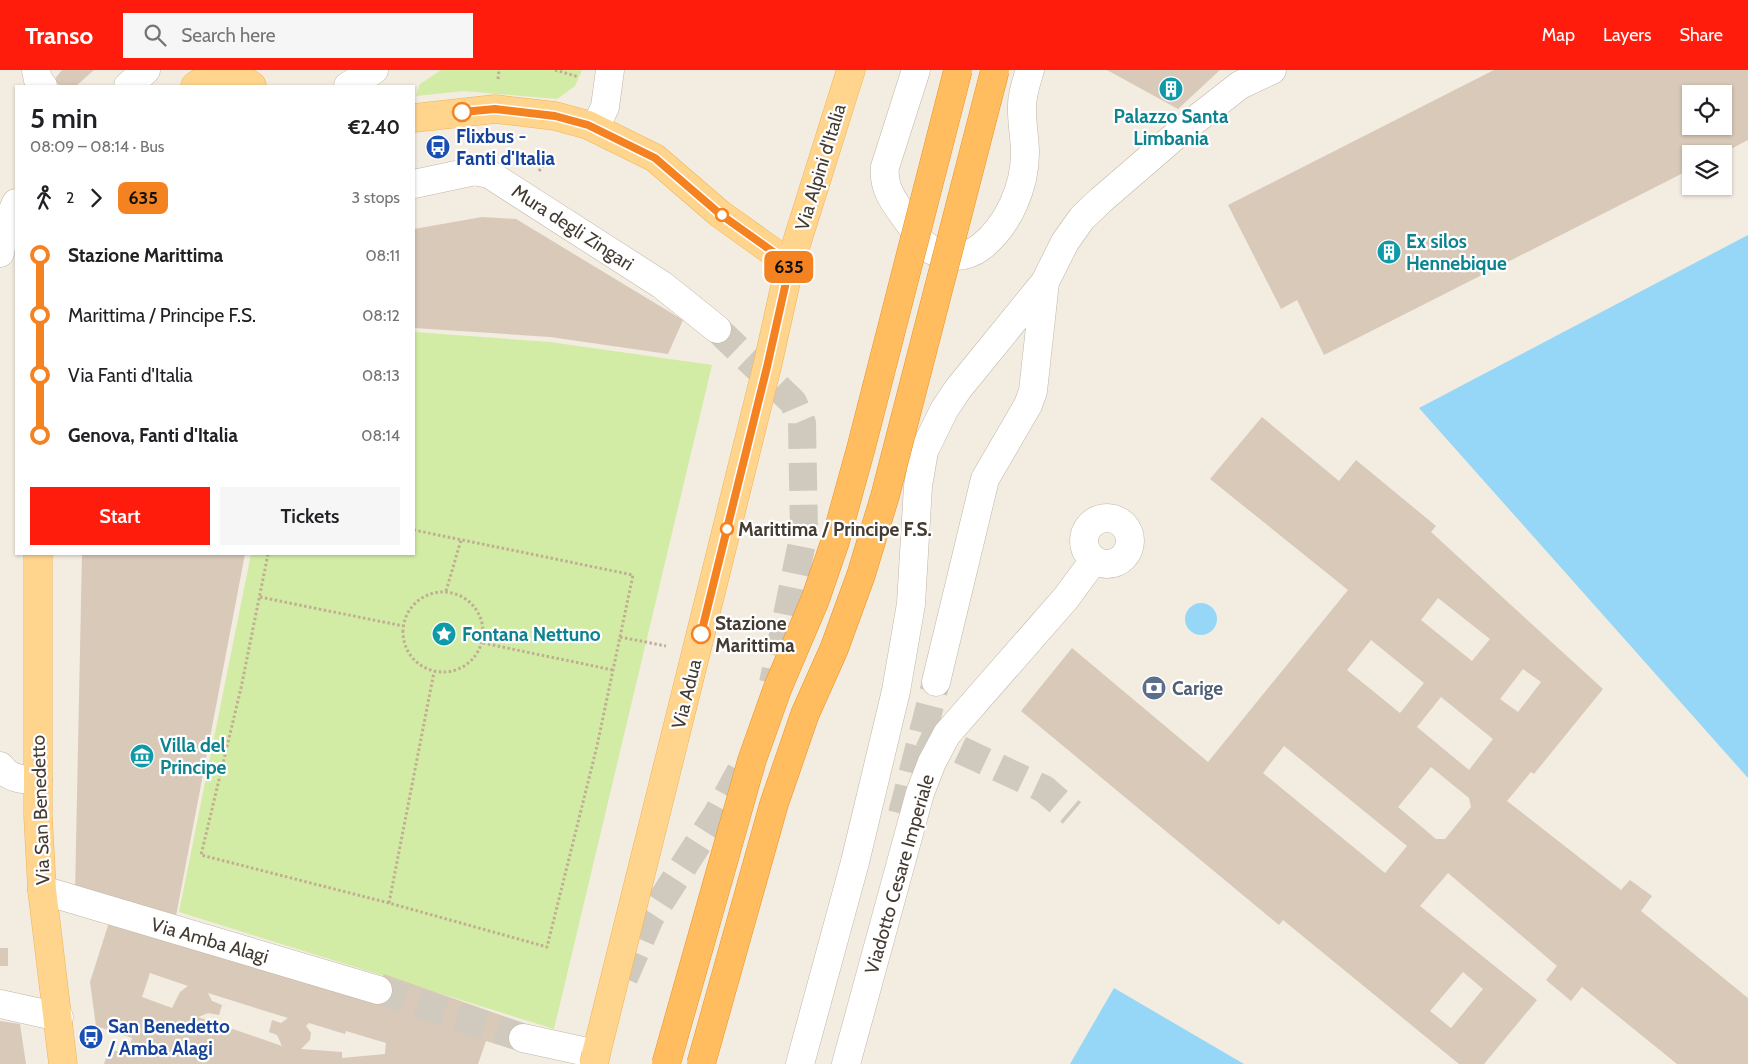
<!DOCTYPE html>
<meta charset="utf-8">
<style>
:root{--surface:#fff;--page:#f6f6f6;--text:#202124;--muted:#757577;--accent:#ff1c0c}
body{margin:0;font-family:Cabin,sans-serif;background:var(--page);color:var(--text);height:100vh;display:flex;flex-direction:column;font-size:19px;white-space:nowrap}
*{box-sizing:border-box;margin:0}
p{font-size:16px;color:var(--muted)}
.icon{flex:none;width:28px;height:28px;fill:none;stroke:currentColor;stroke-width:2;stroke-linecap:round;stroke-linejoin:round}
.map{position:relative;flex:1;overflow:hidden}
.side{position:absolute;left:15px;top:15px;width:400px;height:470px;display:flex;flex-direction:column;background:var(--surface);border-radius:0px;box-shadow:0 1px 4px #0004}
.side>*{flex:none}
.badge{padding:0 10px;border-radius:8px;font-size:18px;line-height:32px}
.fabs{position:absolute;left:1682px;top:15px;display:grid;gap:10px}
.fabs a{display:grid;place-items:center;width:50px;height:50px;border-radius:0px;background:var(--surface);box-shadow:0 1px 4px #0004;font-size:25px}
.map>.badge{position:absolute;translate:-50% -50%;box-shadow:0 0 0 2px #fff}
.legs{display:flex;align-items:center;gap:8px;height:55px;padding:0 15px;font-size:16px}
.legs p{margin-inline-start:auto}
.head{display:flex;align-items:center;justify-content:space-between;height:85px;padding:0 15px}
h1{font-size:28px;font-weight:600;line-height:38px}
.primary-button{display:flex;gap:10px;margin-top:auto;padding:10px 15px}
.primary-button a{flex:1;height:58px;border-radius:0px;background:var(--accent);color:#fff;font-size:20px;font-weight:600;line-height:58px;text-align:center}
.primary-button a+a{background:var(--page);color:var(--text)}
ul{padding:0 15px;list-style:none}
li{display:flex;align-items:center;gap:18px;height:60px;font-size:19px}
li i{display:grid;place-items:center;width:8px;height:100%;margin:0 6px;background:currentColor}
li i::after{content:'';width:12px;height:12px;margin:-6px;border:4px solid;border-radius:50%;background:var(--surface)}
li p{margin-inline-start:auto}
li:first-child i{background:linear-gradient(#0000 50%,currentColor 0)}
li:last-child i{background:linear-gradient(currentColor 50%,#0000 0)}
header{display:flex;align-items:center;gap:30px;box-sizing:border-box;height:70px;padding:0 25px;background:var(--accent);color:#fff}
header strong{font-size:24px}
nav{display:flex;gap:28px;margin-inline-start:auto;font-size:18px}
.search{width:350px;height:45px;background:var(--page);display:flex;align-items:center;gap:12px;box-sizing:border-box;padding:0 18px;border-radius:0px;color:var(--muted);font-size:19px}
.map>svg:first-child{display:block}
.green{fill:#d2eca5}
.water{fill:#96d7f7}
.building{fill:#d8c9b9;fill-rule:evenodd}
.lines{fill:none;stroke-linecap:round;stroke-linejoin:round}
.minor-tunnel{stroke:#d0c9be;stroke-width:28;stroke-dasharray:28 14;stroke-linecap:butt}
.minor-casing{stroke:#c1b6a6;stroke-width:29}
.major-casing{stroke:#efb353;stroke-width:29}
.path{stroke:#c2ad93;stroke-width:3;stroke-dasharray:2.5 2.5;stroke-linecap:butt}
.minor{stroke:#fff;stroke-width:28}
.major{stroke:#ffd58e;stroke-width:28}
.major-bridge-casing{stroke:#efb353;stroke-width:29;stroke-linecap:butt}
.highway-bridge-casing{stroke:#ec9122;stroke-width:29;stroke-linecap:butt}
.major-bridge{stroke:#ffd58e;stroke-width:28}
.highway-bridge{stroke:#ffbd60;stroke-width:28}
.line-1-casing{stroke:#fff;stroke-width:11}
.line-1{stroke:#f58220;stroke-width:8}
.stop-1-dot{fill:#fff;stroke:#f58220;stroke-width:2.5}
.labels{text-anchor:middle;stroke-width:4.5;stroke-linejoin:round;paint-order:stroke}
.culture-label{font-size:19px;font-weight:bold;fill:#0d838f;stroke:#fff;text-anchor:start}
.transit-label{font-size:19px;font-weight:bold;fill:#164399;stroke:#fff;text-anchor:start}
.street-label{font-size:19px;fill:#443b32;stroke:#fff}
.stop-label{font-size:19px;font-weight:bold;fill:#443b32;stroke:#fff;text-anchor:start}
.service-label{font-size:19px;font-weight:bold;fill:#4e5e75;stroke:#fff;text-anchor:start}
</style>
<header>
<strong>Transo</strong>
<div class="search"><svg class="icon" aria-label="search" viewBox="0 0 24 24"><circle cx="10" cy="10" r="6"/><path d="M15 15l6 6"/></svg>Search here</div>
<nav><a>Map</a><a>Layers</a><a>Share</a></nav>
</header>
<div class="map">
<svg width="1748" height="994" viewBox="0 0 1748 994">
<rect width="100%" height="100%" fill="#f3ece1"/>
<!-- green -->
<path class="green" d="M441 0H582L575 16 557 29 464 21 416 26 420 14Z
M414 262 550 272 712 295 554 959 179 842 251 484H414Z"/>
<!-- water -->
<path class="water" d="M1748 165V708L1419 338Z
M1185 549a16 16 0 1 1 32 0a16 16 0 1 1-32 0Z
M1114 918 1244 994H1070Z"/>
<!-- building -->
<path class="building" d="M62 0H94L76 16H60L54 10Z
M1107 0H1220L1178 39Z
M1494 0H1748V70L1721 84H1691V99L1324 285 1297 230 1281 239 1228 135ZM1691 24H1724V56H1691Z
M482 147 516 149 683 250 668 284 550 267 414 258V159Z
M1262 347 1339 411 1356 390 1436 456 1431 462 1603 619 1534 704 1531 702 1507 731 1621 820 1630 810 1652 826 1641 841 1748 928V994H1677L1582 917 1571 931 1546 910 1557 896 1448 803 1420 836 1537 930 1484 994H1459L1283 850 1279 855 1021 641 1072 578 1208 692 1348 520 1210 409ZM1438 528 1490 569 1472 591 1421 550ZM1371 570 1424 613 1400 643 1347 600ZM1523 599 1541 612 1518 642 1500 629ZM1441 627 1493 669 1469 700 1417 657ZM1284 676 1407 776 1385 803 1263 703ZM1431 697 1469 728 1471 737 1445 769H1436L1398 737ZM1463 902 1483 919 1451 958 1430 941Z
M82 484H245L176 846 75 823Z
M111 846 378 920 384 904 529 955 519 981 486 971 478 994H104L109 979 127 984 132 968 96 956 90 912ZM150 903 188 916 180 922 172 938 142 927ZM208 923 288 948 281 953 272 950 269 962 277 965 282 976 198 947 208 943 219 945 222 935 212 931ZM309 953 345 964 346 961 386 973 385 984 342 988V982L301 979 310 970 311 963 306 956Z
M0 878H8V896H0Z
M0 951 20 954 26 994H0Z"/>
<g class="lines">
<!-- minor-tunnel -->
<path class="minor-tunnel" d="M717 259 793 332 802 353 804 463 773 613
M922 662 1044 719 1072 743
M902 744 936 612
M624 908 650 848 717 744 746 691
M378 920 523 968"/>
<defs>
<path id="minor" d="M36 0 38 10 43 16
M128 16 146 0
M348 16 374 0
M595 58 605 37 610 0
M414 114 475 101 489 104 662 215 717 259
M910 146C911 160 919 172 931 180 948 189 966 188 981 177 1008 156 1025 117 1025 83 1025 69 1022 55 1022 41 1021 27 1026 13 1030 0
M912 157C899 138 882 121 885 97L916 0
M0 183 4 161 16 133
M1084 471a23 23 0 1 1 46 0a23 23 0 1 1-46 0Z
M936 612 985 409 1028 335 1033 321 1045 212 1065 172 1082 148 1101 130 1181 61 1240 15 1272 0
M0 696C9 709 23 710 38 710
M42 820 378 920
M0 934 59 947
M523 968 596 984
M800 994 855 792 896 621 911 534 918 416 924 381 944 340 958 319 1045 212
M846 994 920 723 932 692 947 664 1066 528 1094 490"/>
<path id="major" d="M195 16C212 4 235 2 252 16
M414 48 495 39 555 46 588 55 655 88 720 144 790 194
M38 484V746L42 820 63 994
M596 984 767 297 790 194 851 0"/>
</defs>
<!-- minor casing -->
<use href="#minor" class="minor-casing"/>
<!-- major casing -->
<use href="#major" class="major-casing"/>
<!-- path -->
<path class="path" d="M555 0 579 7
M498 9 499 0
M539 101 548 89
M268 484 241 618 201 785 389 833 547 877 597 676 633 505 414 460
M446 521 461 470
M403 562a40 40 0 1 1 80 0a40 40 0 1 1-80 0Z
M260 527 403 556
M620 567 666 576
M483 573 613 600
M389 833 434 602"/>
<!-- minor -->
<use href="#minor" class="minor"/>
<!-- major -->
<use href="#major" class="major"/>
<defs>
<path id="major-bridge" d="M594 994 596 984"/>
<path id="highway-bridge" d="M666 994 752 690 778 617 815 530 835 472 861 378 958 0
M701 994 774 734 805 644 834 579 861 505 885 426 995 0"/>
</defs>
<!-- major-bridge casing -->
<use href="#major-bridge" class="major-bridge-casing"/>
<!-- highway-bridge casing -->
<use href="#highway-bridge" class="highway-bridge-casing"/>
<!-- major-bridge -->
<use href="#major-bridge" class="major-bridge"/>
<!-- highway-bridge -->
<use href="#highway-bridge" class="highway-bridge"/>
</g>
<g class="lines">
<defs>
<path id="line-1" d="M462 42 495 39 555 46 588 55 655 88 720 144 790 194 767 297 701 564"/>
</defs>
<!-- line-1 casing -->
<use href="#line-1" class="line-1-casing"/>
<!-- line-1 -->
<use href="#line-1" class="line-1"/>
</g>
<!-- icons -->
<defs>
<symbol id="building-disc" viewBox="-11 -11 22 22"><circle r="9.5" fill="#0f9aa8" stroke="#fff"/><path d="M-4-6H4V6H1V3H-1V6H-4ZM-2.5-4.3h1.7v1.8h-1.7ZM.8-4.3h1.7v1.8H.8ZM-2.5-1h1.7V.8h-1.7ZM.8-1h1.7V.8H.8Z" fill="#fff"/></symbol>
<symbol id="bus-disc" viewBox="-11 -11 22 22"><circle r="9.5" fill="#1a4fb4" stroke="#fff"/><path d="M-5-6H5V4H4V6H2V4H-2V6H-4V4H-5ZM-3.5-4V0h7V-4ZM-3.5 1.2v1.5H-2V1.2ZM2 1.2v1.5H3.5V1.2Z" fill="#fff"/></symbol>
<symbol id="sight-disc" viewBox="-11 -11 22 22"><circle r="9.5" fill="#0f9aa8" stroke="#fff"/><path d="M0-6L1.8-2.2L6-1.7L2.9 1.2L3.7 5.4L0 3.3L-3.7 5.4L-2.9 1.2L-6-1.7L-1.8-2.2Z" fill="#fff"/></symbol>
<symbol id="bank-disc" viewBox="-11 -11 22 22"><circle r="9.5" fill="#5c6f8a" stroke="#fff"/><path d="M-6-4H6V4H-6ZM0-2.3a2.3 2.3 0 1 0 0 4.6a2.3 2.3 0 1 0 0-4.6Z" fill="#fff"/></symbol>
<symbol id="museum-disc" viewBox="-11 -11 22 22"><circle r="9.5" fill="#0f9aa8" stroke="#fff"/><path d="M0-6L6-3V-2H-6V-3ZM-5-1h2V3h-2ZM-1-1h2V3h-2ZM3-1h2V3H3ZM-6 4H6V6H-6Z" fill="#fff"/></symbol>
</defs>
<g fill-rule="evenodd">
<use href="#building-disc" x="1157" y="5" width="28" height="28"/>
<use href="#bus-disc" x="424" y="63" width="28" height="28"/>
<use href="#building-disc" x="1375" y="168" width="28" height="28"/>
<use href="#sight-disc" x="430" y="550" width="28" height="28"/>
<use href="#bank-disc" x="1140" y="604" width="28" height="28"/>
<use href="#museum-disc" x="128" y="672" width="28" height="28"/>
<use href="#bus-disc" x="77" y="953" width="28" height="28"/>
</g>
<!-- markers -->
<g class="stop-1-dot">
<circle cx="462" cy="42" r="9"/>
<circle cx="722" cy="145" r="6"/>
<circle cx="727" cy="459" r="6"/>
<circle cx="701" cy="564" r="9"/>
</g>
<g class="labels">
<!-- culture labels -->
<g class="culture-label">
<text x="1171" y="53" text-anchor="middle">Palazzo Santa<tspan x="1171" dy="22">Limbania</tspan></text>
<text x="1406" y="178">Ex silos<tspan x="1406" dy="22">Hennebique</tspan></text>
<text x="462" y="571">Fontana Nettuno</text>
<text x="160" y="682">Villa del<tspan x="160" dy="22">Principe</tspan></text>
</g>
<!-- transit labels -->
<g class="transit-label">
<text x="456" y="73">Flixbus -<tspan x="456" dy="22">Fanti d'Italia</tspan></text>
<text x="108" y="963">San Benedetto<tspan x="108" dy="22">/ Amba Alagi</tspan></text>
</g>
<!-- street labels -->
<g class="street-label">
<text transform="translate(820 97) rotate(-73)" y="7">Via Alpini d'Italia</text>
<text transform="translate(573 157) rotate(33)" y="7">Mura degli Zingari</text>
<text transform="translate(686 624) rotate(-76)" y="7">Via Adua</text>
<text transform="translate(40 740) rotate(-92)" y="7">Via San Benedetto</text>
<text transform="translate(899 804) rotate(-74)" y="7">Viadotto Cesare Imperiale</text>
<text transform="translate(210 870) rotate(16)" y="7">Via Amba Alagi</text>
</g>
<!-- stop labels -->
<g class="stop-label">
<text x="738" y="466">Marittima / Principe F.S.</text>
<text x="715" y="560">Stazione<tspan x="715" dy="22">Marittima</tspan></text>
</g>
<!-- service labels -->
<g class="service-label">
<text x="1172" y="625">Carige</text>
</g>
</g>
</svg>
<div class="fabs">
<a><svg class="icon" aria-label="locate" viewBox="0 0 24 24"><circle cx="12" cy="12" r="6"/><path d="M12 2v4M12 18v4M2 12h4M18 12h4"/></svg></a>
<a><svg class="icon" aria-label="layers" viewBox="0 0 24 24"><path d="M12 4l9 5-9 5-9-5zM3 14l9 5 9-5"/></svg></a>
</div>
<b class="badge" style="left:789px;top:197px;background:#f58220;color:#111">635</b>
<section class="side">
<div class="head"><div><h1>5 min</h1><p>08:09 – 08:14 · Bus</p></div><b>€2.40</b></div>
<div class="legs"><svg class="icon" aria-label="walk" viewBox="0 0 24 24"><circle cx="13" cy="4" r="2"/><path d="M13 8l-2 6 4 7M11 14l-3 7M7 12l3-4h3l4 4"/></svg>2<svg class="icon" aria-label="forward" viewBox="0 0 24 24"><path d="M9 5l7 7-7 7"/></svg><b class="badge" style="background:#f58220;color:#111">635</b><p>3 stops</p></div>
<ul>
<li><i style="color:#f58220"></i><b>Stazione Marittima</b><p>08:11</p></li>
<li><i style="color:#f58220"></i><span>Marittima / Principe F.S.</span><p>08:12</p></li>
<li><i style="color:#f58220"></i><span>Via Fanti d'Italia</span><p>08:13</p></li>
<li><i style="color:#f58220"></i><b>Genova, Fanti d'Italia</b><p>08:14</p></li>
</ul>
<div class="primary-button"><a>Start</a><a>Tickets</a></div>
</section>
</div>
